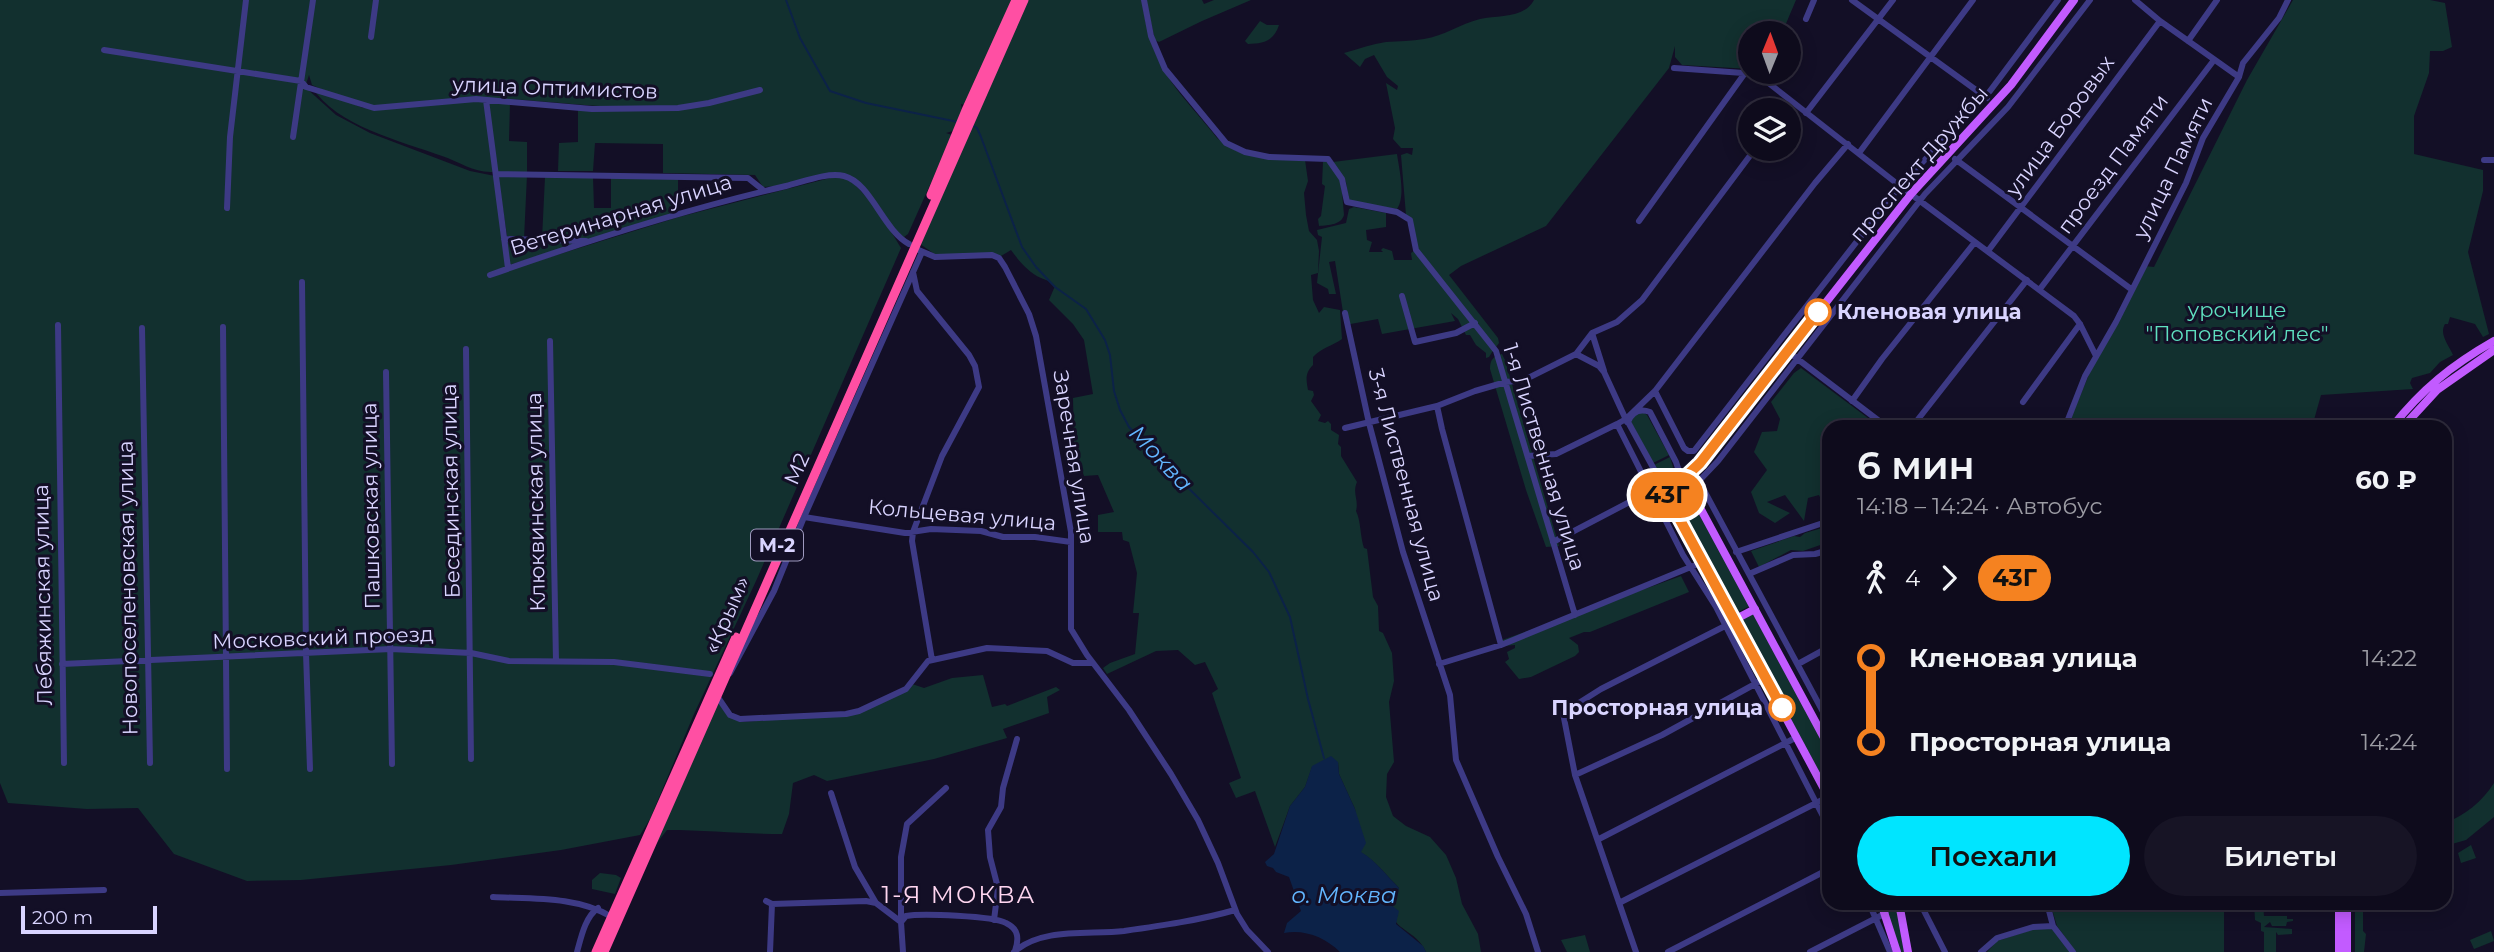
<!DOCTYPE html>
<html lang="ru">
<meta charset="utf-8">
<style>
:root{--surface:#0e0b1c;--page:#171425;--text:#f1f3f6;--muted:#9b9ba3;--line:#2e2b3b;--accent:#00e5ff}
body{margin:0;font-family:Montserrat,sans-serif;background:var(--page);color:var(--text);height:100vh;display:flex;flex-direction:column;font-size:26px;white-space:nowrap}
*{box-sizing:border-box;margin:0}
p{font-size:23px;color:var(--muted)}
.icon{flex:none;width:38px;height:38px;fill:none;stroke:currentColor;stroke-width:2;stroke-linecap:round;stroke-linejoin:round}
.map{position:relative;flex:1;overflow:hidden}
.sheet{position:absolute;left:1822px;top:420px;width:630px;height:490px;display:flex;flex-direction:column;background:var(--surface);border-radius:21px;box-shadow:0 4px 18px #0003,0 0 0 2px var(--line)}
.sheet>*{flex:none}
.badge{padding:0 14px;border-radius:23px;font-size:24px;line-height:46px}
.needle{width:46px;rotate:1deg}
.fabs{position:absolute;left:1738px;top:21px;display:grid;gap:14px}
.fabs a{display:grid;place-items:center;width:63px;height:63px;border-radius:50%;background:var(--surface);box-shadow:0 4px 18px #0003,0 0 0 2px var(--line);font-size:35px}
.scale{position:absolute;left:21px;bottom:18px;width:136px;box-sizing:border-box;padding-left:7px;border:4px solid #d9d4ff;border-top:0;font-size:19px;line-height:24px;white-space:nowrap;color:#d9d4ff;-webkit-text-stroke:5px #130f26;paint-order:stroke}
.map>.badge{position:absolute;translate:-50% -50%;box-shadow:0 0 0 4px #fff}
.legs{display:flex;align-items:center;gap:10px;height:77px;padding:0 35px;font-size:23px}
.legs p{margin-inline-start:auto}
.headline{display:flex;align-items:center;justify-content:space-between;height:119px;padding:0 35px}
h1{font-size:38px;font-weight:600;line-height:52px}
.primary-button{display:flex;gap:14px;margin-top:auto;padding:14px 35px}
.primary-button a{flex:1;height:80px;border-radius:42px;background:var(--accent);color:#111;font-size:28px;font-weight:600;line-height:80px;text-align:center}
.primary-button a+a{background:var(--page);color:var(--text)}
ul{padding:0 35px;list-style:none}
li{display:flex;align-items:center;gap:24px;height:84px;font-size:26px}
li i{display:grid;place-items:center;width:10px;height:100%;margin:0 9px;background:currentColor}
li i::after{content:'';width:18px;height:18px;margin:-9px;border:5px solid;border-radius:50%;background:var(--surface)}
li p{margin-inline-start:auto}
li:first-child i{background:linear-gradient(#0000 50%,currentColor 0)}
li:last-child i{background:linear-gradient(currentColor 50%,#0000 0)}
.map>svg:first-child{display:block}
.green{fill:#12302f}
.water{fill:#0c2248}
.lines{fill:none;stroke-linecap:round;stroke-linejoin:round}
.stream{stroke:#0c2248;stroke-width:2}
.minor{stroke:#3d3a85;stroke-width:6}
.major{stroke:#c25bff;stroke-width:8}
.highway{stroke:#ff4fa3;stroke-width:9}
.line-1-casing{stroke:#fff;stroke-width:16}
.line-1{stroke:#f58220;stroke-width:10}
.stop-1-dot{fill:#fff;stroke:#f58220;stroke-width:3.5}
.labels{text-anchor:middle;stroke-width:6;stroke-linejoin:round;paint-order:stroke}
.shield{fill:#130f26;stroke:#9e99be;stroke-width:2}
.shield-label{font-size:19px;font-weight:bold;fill:#d9d4ff}
.street-label{font-size:21px;fill:#d9d4ff;stroke:#130f26}
.park-label{font-size:21px;fill:#5fe0c0;stroke:#130f26}
.stop-label{font-size:21px;font-weight:bold;fill:#d9d4ff;stroke:#130f26;text-anchor:start}
.water-label{font-size:23px;font-style:italic;fill:#62b6ff;stroke:#130f26}
.quarter-label{font-size:24px;letter-spacing:2px;fill:#ffd6f0;stroke:#130f26}
</style>
<div class="map">
<svg width="2494" height="952" viewBox="0 0 2494 952">
<rect width="100%" height="100%" fill="#130f26"/>
<!-- green -->
<path class="green" d="M0 0H1012L965 105 961 104 962 110 953 131 946 133 952 135 950 140 908 234 904 237 898 234C881 210 861 169 827 175 805 178 785 187 763 187L755 175 663 173V144L595 143 593 171H558L559 143 578 142V108C627 113 680 113 727 100L726 98C644 119 561 99 478 98 446 97 414 108 382 107 357 107 335 95 312 85L309 75 306 84 303 82 305 87 336 115 370 133 470 171 495 176 507 267 489 274V276L679 217 830 178C838 177 845 177 851 182 867 193 891 230 901 248L756 581 694 714 650 819 640 835 561 850 451 865 301 880 247 881 174 854 138 808 87 809 8 803 0 783Z
M1024 0H1142C1151 70 1176 87 1217 138 1242 161 1274 159 1305 160L1308 181 1304 193 1306 215 1309 231 1317 240 1319 251 1318 273 1311 275 1313 300 1319 313 1324 307 1340 310 1342 339C1332 346 1321 348 1313 357V365C1305 373 1306 379 1308 390L1313 391 1314 395 1311 401 1321 415 1318 421 1325 423 1328 421 1331 424V430L1339 435 1338 444 1341 447V456L1357 482C1352 493 1359 500 1356 511 1361 521 1360 536 1364 548L1367 549 1373 597 1378 606 1379 631 1383 633 1392 653 1394 681 1389 702 1394 762 1387 774 1386 797 1393 816 1406 826 1430 837 1446 855 1456 878 1462 904 1478 934 1481 952H1426C1413 923 1378 933 1399 888 1386 875 1376 861 1360 852L1355 809 1339 774 1338 762 1312 767 1305 787 1290 806 1275 847 1255 791 1236 798 1229 783 1241 778 1212 693 1218 689 1205 662 1195 665 1178 650 1156 651 1107 674 1103 668 1110 663 1135 654 1139 613H1133L1137 573 1129 542 1123 540 1122 532H1098V515L1114 512 1098 475 1084 476 1074 444 1073 398 1093 394 1084 340 1073 324 1049 300 1055 286C1050 281 1048 281 1041 278 1028 272 1019 261 1011 250L1001 256 936 255 920 244Z
M1146 0H1202L1204 4 1214 0H1251L1202 21 1159 42 1155 40Z
M1534 0H1796L1782 33H1750V69L1682 65 1675 57V46L1669 68 1546 226 1461 266 1449 275 1498 338 1499 343 1496 347 1419 251 1406 215 1401 155 1407 153 1412 155 1413 148H1401L1393 139 1395 128 1386 83 1397 90 1398 86 1387 77 1374 55 1365 59 1360 67 1344 53C1358 49 1372 44 1386 42 1399 41 1412 41 1424 39 1444 36 1460 24 1480 19 1498 15 1524 19 1534 0Z
M2293 0H2430L2445 3 2452 47 2443 51H2430L2429 73 2414 116V154L2483 170V191L2468 252 2489 334 2483 337 2475 324 2450 317 2448 324H2445C2439 334 2448 344 2453 355L2440 362 2430 373 2412 378 2410 383 2413 389 2321 395 2312 427H2067L2096 358 2144 266 2154 267 2247 80Z
M1260 21 1267 25H1279C1274 41 1263 44 1248 44L1245 41Z
M312 87 363 108 478 100 485 102 493 172C474 173 460 162 442 156 401 141 336 126 312 87Z
M491 102H510L509 141 527 142V173L497 172 488 105Z
M1397 154C1399 169 1406 196 1397 209L1349 201 1346 182 1333 162Z
M1323 162H1328L1341 180 1344 215C1341 225 1329 225 1319 226L1318 219 1321 216 1325 186 1322 184Z
M527 175 524 239 507 236 498 176Z
M545 177H593L594 208H611V178L678 179V212L594 239H542Z
M1354 207 1386 213V227L1366 230 1367 240 1372 242 1369 252H1383L1381 250 1383 248 1392 251 1394 260H1412L1411 253 1414 251 1494 349 1489 357 1486 358V353L1476 345 1470 335H1466L1458 319 1451 313 1455 321 1382 334 1378 319 1345 325 1335 261 1329 262 1336 294H1329L1328 289 1317 283 1322 237 1318 235 1317 230 1346 223 1349 209Z
M506 241 584 242 509 265Z
M1502 354 1505 360 1559 546 1546 547 1526 490 1490 369C1490 360 1493 356 1502 354Z
M1801 368 1880 427H1829V519L1819 495 1808 498 1804 521 1785 495 1767 502 1790 513 1775 523 1759 513 1751 492 1767 470 1754 452 1762 432 1777 431 1780 419 1771 402 1794 373Z
M1643 412 1647 415 1669 455 1653 463 1631 422 1636 414Z
M1670 457 1673 467 1672 472 1667 475 1658 472 1654 465Z
M1670 492a8 8 0 1 1 16 0a8 8 0 1 1-16 0Z
M1692 499 1750 606 1734 614 1677 507 1685 506Z
M1829 526V542L1803 551 1791 550 1759 567 1751 551 1794 536 1800 537 1805 533Z
M1681 576 1689 592 1590 632H1584L1569 638 1578 645 1579 652 1575 656 1531 677 1519 679 1505 662 1509 659 1507 652 1515 648V645L1503 646 1502 640Z
M1753 614 1829 753V791L1740 623 1741 619Z
M983 675 992 707 1005 704 1007 706 1056 687 1060 690 1047 697 1049 713 1003 729 1007 738 934 759 827 781 814 775 793 783 789 814 782 834C743 834 706 830 667 830L646 857 716 698 727 715 741 722 846 715 912 684 924 688 952 678Z
M2494 783V817L2466 840 2445 846V823C2464 816 2483 801 2494 783Z
M2471 845 2476 858 2461 863 2458 853Z
M600 873 616 875 621 878 615 894 592 889V880Z
M1884 903H1896L1904 952H1901Z
M2050 903H2224V952H2076L2057 926Z
M2254 903H2263L2264 916H2287V919H2293V921L2287 922 2286 926H2272L2270 922 2264 927 2292 929V934L2278 935 2276 932V952H2264V932L2261 931V923L2255 920Z
M2355 903H2363V906H2367V908L2363 909V931L2366 934 2364 952H2355Z
M2037 928 2052 929 2070 952H1987L1997 941Z
M2491 931 2494 941 2474 949 2470 940Z
M1585 935 1590 952H1567L1561 940Z"/>
<!-- water -->
<path class="water" d="M1331 756 1338 762 1339 774 1355 809 1366 843 1361 852C1376 861 1386 875 1399 888L1391 905 1399 911 1396 924 1423 946 1426 952H1340C1325 937 1304 929 1284 933L1287 923 1301 911 1289 877 1276 872 1273 868 1267 866 1265 862 1274 854 1290 806 1305 787 1312 766Z"/>
<g class="lines">
<!-- stream -->
<path class="stream" d="M786 0 800 38 830 91 866 103 958 122
M972 125 977 128 981 137 1022 247 1036 267 1055 287 1086 309 1105 340 1110 355 1114 391 1120 410 1129 427 1156 456 1253 552 1269 572 1290 617 1308 699 1324 758"/>
<!-- minor -->
<path class="minor" d="M1144 0 1151 36 1165 69 1226 143 1245 152 1269 157 1328 159 1342 179 1347 202 1397 212 1410 220 1416 250 1496 351 1575 615
M1852 0 1987 98
M2135 0 2160 21 2239 77
M1806 19 1814 0
M371 37 376 0
M2188 41 2217 0
M104 50 301 81 306 87 374 108 476 99 592 109 678 108 709 103 760 90
M1674 68 1757 74 1900 186 2074 316 2080 324 2096 356
M486 100 508 268
M1806 113 1893 0
M293 137 313 0
M1859 153 1973 0
M1955 159 2131 289
M2484 160H2494
M496 174 748 178 763 190
M227 208 230 137 246 0
M1639 221 1745 73
M504 239 586 241
M914 248 935 257 992 255 999 258 1005 267 1029 314 1036 336 1071 532V629L1087 655 1129 710 1171 774 1198 820 1218 863 1237 914 1247 930 1268 952
M1988 251 2160 21
M913 272 917 291 969 355 975 366 979 387 942 456 913 532 912 541 932 660
M490 275C586 241 687 209 786 186 803 182 827 172 844 176 871 183 883 230 909 244
M302 282 306 653 310 769
M2040 289 2214 60
M1402 296 1415 342 1456 333 1475 323
M1345 313 1369 423 1403 552 1450 695 1456 760 1498 857 1526 914 1538 952
M58 325 64 763
M223 327 227 769
M142 328 150 763
M1592 333 1604 371
M550 341 556 661
M466 349 471 759
M1787 351 1887 427
M1576 354 1599 366 1604 372 1627 422
M386 372 392 764
M1655 391 1684 448 1688 451H1694L1900 186 1990 91 2058 0
M1852 401 1882 359 1975 242
M2023 402 2080 324
M1437 406 1442 429 1501 645
M1617 424 1683 555 1716 607 1829 828
M1912 427 2027 280
M2065 427 2085 376 2116 322 2186 183 2203 138 2239 77 2243 63 2279 18 2288 0
M1345 428 1437 406 1475 391 1506 382 1524 380 1576 354 1592 333 1617 322 1642 300 1755 149
M1528 456 1556 454 1617 424 1626 419 1655 391 1815 183 1848 144
M1666 491 1628 422C1632 412 1640 408 1650 412L1676 462 1682 480
M804 517 905 533 931 529 981 531 1003 537H1035L1071 542
M1553 542 1662 485
M1736 552 1829 521
M1749 574 1793 555 1815 554 1829 550
M62 664 391 649 471 653 509 661 614 662 710 674
M1439 664 1501 645 1703 562
M1798 664 1829 647
M730 673 774 591 804 517 922 252
M717 696 730 715 740 719 846 714 859 711 906 689 928 661 987 648 1047 651 1073 663H1093
M1829 723 1699 481 1718 461 1925 194 2008 107 2090 0
M1575 775 1662 735 1766 678
M831 793 855 867 876 903
M1599 839 1797 737
M0 893 104 890
M493 897C532 899 577 896 612 917
M766 901 772 904 866 901 876 903 901 922V857L907 824 946 788
M1619 903 1828 797
M1869 903 1890 952
M1920 903 1945 952
M2047 903 2053 926 2073 952
M994 920 998 888 990 857 988 830 1001 807 1003 788 1017 739
M577 952C581 938 585 917 598 908
M770 952 772 904
M903 952 901 922 906 916C921 913 994 916 1006 923 1019 929 1019 939 1015 951
M1014 952C1042 927 1089 935 1124 931 1159 926 1201 920 1235 910
M1636 952 1575 775 1563 713 1601 689 1727 625
M1668 952 1829 869
M1810 952 1886 913
M1981 952 1997 938 2033 927 2053 926"/>
<!-- major -->
<path class="major" d="M2392 427C2422 389 2452 365 2494 341
M2403 427 2437 390 2494 350
M1691 473 1688 482 1691 491 1829 747
M1671 501C1681 506 1688 502 1691 491
M1734 620 1755 609
M1829 798 1667 496C1665 485 1671 480 1682 480L1700 463 1911 194 2011 85 2074 0
M1881 903 1897 952
M1899 903 1908 952
M2347 903V952
M2339 952V903"/>
<!-- highway -->
<path class="highway" d="M931 195 967 108 1016 0
M596 952 736 637
M604 952 1024 0"/>
</g>
<g class="lines">
<defs>
<path id="line-1" d="M1782 708 1667 496C1665 485 1671 480 1682 480L1700 463 1818 312"/>
</defs>
<!-- line-1 casing -->
<use href="#line-1" class="line-1-casing"/>
<!-- line-1 -->
<use href="#line-1" class="line-1"/>
</g>
<!-- markers -->
<g class="stop-1-dot">
<circle cx="1818" cy="312" r="12"/>
<circle cx="1782" cy="708" r="12"/>
</g>
<g class="labels">
<!-- shield labels -->
<rect class="shield" x="751" y="529.5" width="52" height="31" rx="5"/>
<g class="shield-label">
<text x="777" y="552">М-2</text>
</g>
<!-- street labels -->
<g class="street-label">
<text transform="translate(555 88) rotate(2)" y="7">улица Оптимистов</text>
<text transform="translate(2060 126) rotate(-54)" y="7">улица Боровых</text>
<text transform="translate(1919 164) rotate(-49)" y="7">проспект Дружбы</text>
<text transform="translate(2113 164) rotate(-53)" y="7">проезд Памяти</text>
<text transform="translate(2173 168) rotate(-64)" y="7">улица Памяти</text>
<text transform="translate(621 215) rotate(-17)" y="7">Ветеринарная улица</text>
<text transform="translate(1074 457) rotate(81)" y="7">Заречная улица</text>
<text transform="translate(1544 457) rotate(73)" y="7">1-я Лиственная улица</text>
<text transform="translate(797 469) rotate(-66)" y="7">М2</text>
<text transform="translate(1406 485) rotate(75)" y="7">3-я Лиственная улица</text>
<text transform="translate(451 491) rotate(-91)" y="7">Бесединская улица</text>
<text transform="translate(536 502) rotate(-91)" y="7">Клюквинская улица</text>
<text transform="translate(371 506) rotate(-91)" y="7">Пашковская улица</text>
<text transform="translate(962 515) rotate(5)" y="7">Кольцевая улица</text>
<text transform="translate(128 588) rotate(-91)" y="7">Новопоселеновская улица</text>
<text transform="translate(43 595) rotate(-91)" y="7">Лебяжинская улица</text>
<text transform="translate(727 615) rotate(-66)" y="7">«Крым»</text>
<text transform="translate(323 638) rotate(-2)" y="7">Московский проезд</text>
</g>
<!-- park labels -->
<g class="park-label">
<text x="2237" y="317">урочище<tspan x="2237" dy="24">"Поповский лес"</tspan></text>
</g>
<!-- stop labels -->
<g class="stop-label">
<text x="1837" y="319">Кленовая улица</text>
<text x="1763" y="715" text-anchor="end">Просторная улица</text>
</g>
<!-- water labels -->
<g class="water-label">
<text transform="translate(1161 458) rotate(47)" y="8">Моква</text>
<text x="1344" y="903">о. Моква</text>
</g>
<!-- quarter labels -->
<g class="quarter-label">
<text x="959" y="903">1-Я МОКВА</text>
</g>
</g>
</svg>
<div class="fabs">
<a><svg class="needle" viewBox="-14 -14 28 28"><path d="M0-13l5 13h-10z" fill="#e53935"/><path d="M0 13l5-13h-10z" fill="#9b9ba3"/></svg></a>
<a><svg class="icon" aria-label="layers" viewBox="0 0 24 24"><path d="M12 4l9 5-9 5-9-5zM3 14l9 5 9-5"/></svg></a>
</div>
<div class="scale">200 m</div>
<b class="badge" style="left:1667px;top:495px;background:#f58220;color:#111">43Г</b>
<section class="sheet">
<div class="headline"><div><h1>6 мин</h1><p>14:18 – 14:24 · Автобус</p></div><b>60 ₽</b></div>
<div class="legs"><svg class="icon" aria-label="walk" viewBox="0 0 24 24"><circle cx="13" cy="4" r="2"/><path d="M13 8l-2 6 4 7M11 14l-3 7M7 12l3-4h3l4 4"/></svg>4<svg class="icon" aria-label="forward" viewBox="0 0 24 24"><path d="M9 5l7 7-7 7"/></svg><b class="badge" style="background:#f58220;color:#111">43Г</b></div>
<ul>
<li><i style="color:#f58220"></i><b>Кленовая улица</b><p>14:22</p></li>
<li><i style="color:#f58220"></i><b>Просторная улица</b><p>14:24</p></li>
</ul>
<div class="primary-button"><a>Поехали</a><a>Билеты</a></div>
</section>
</div>
